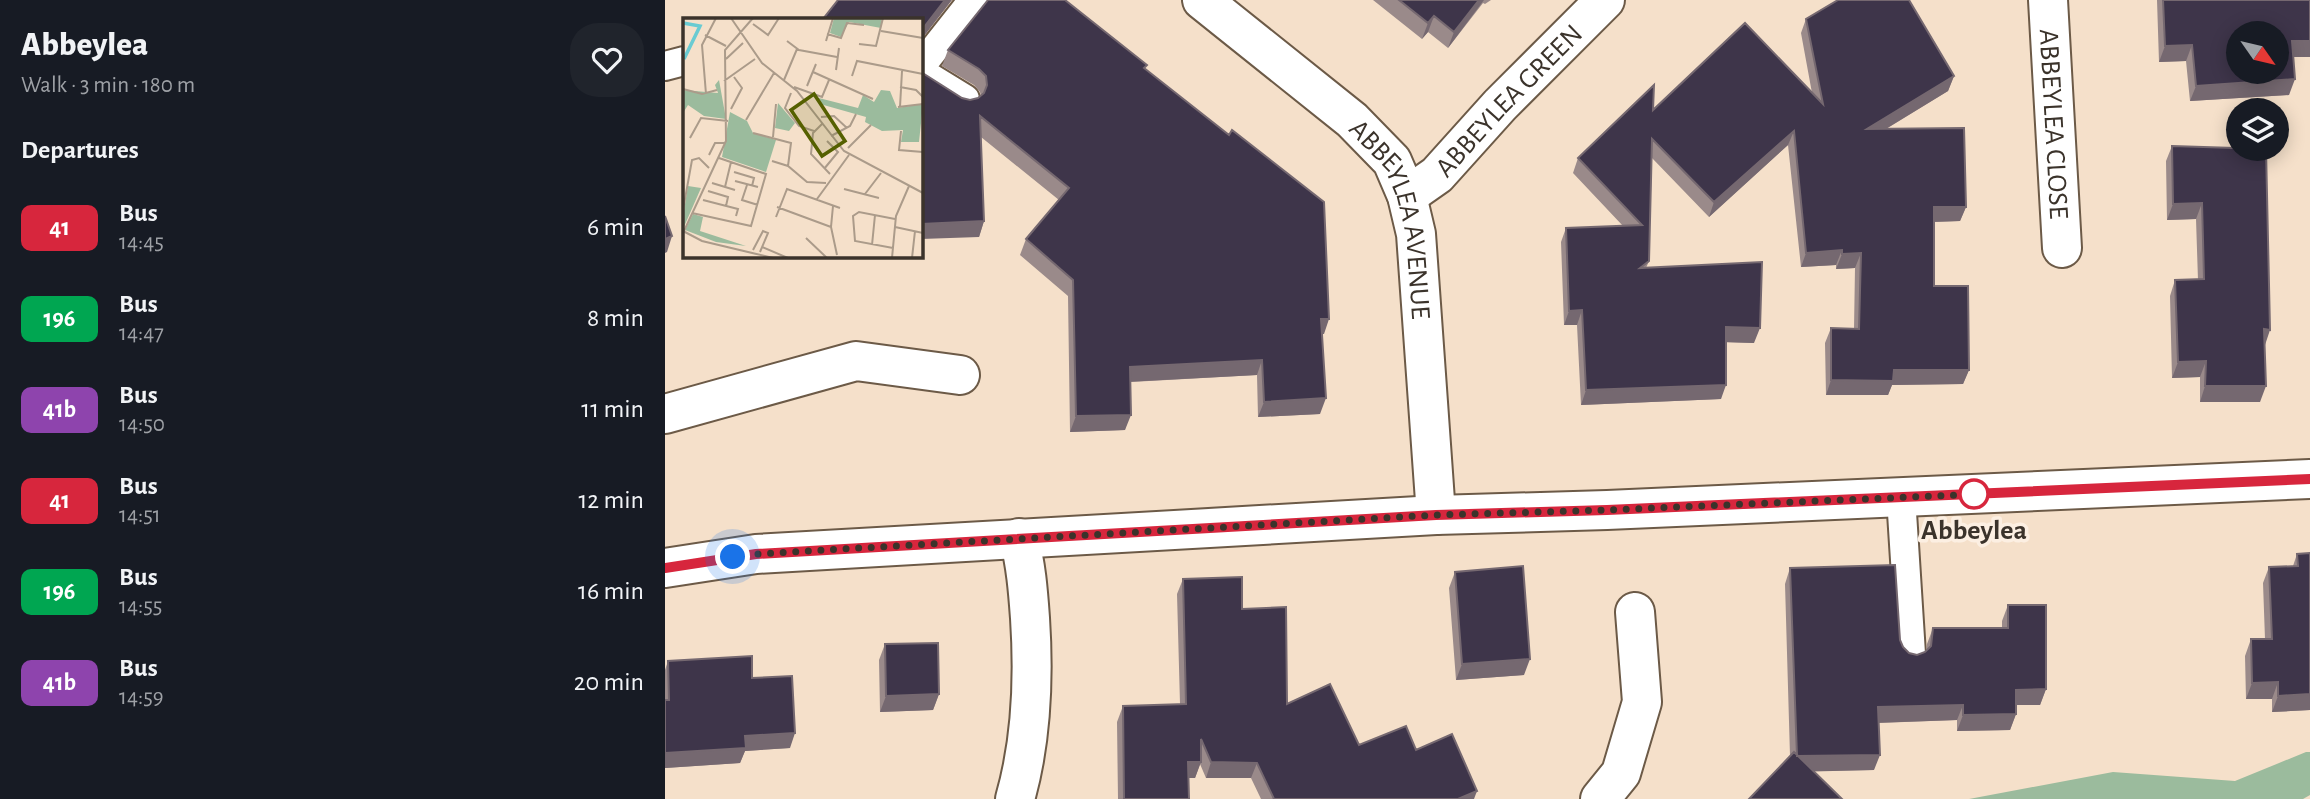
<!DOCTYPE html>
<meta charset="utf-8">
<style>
:root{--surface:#171b24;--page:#20242c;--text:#f1f3f6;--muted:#9ea1a6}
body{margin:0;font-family:"Alegreya Sans",sans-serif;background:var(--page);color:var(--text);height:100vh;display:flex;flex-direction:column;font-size:26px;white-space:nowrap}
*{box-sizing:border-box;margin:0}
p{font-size:23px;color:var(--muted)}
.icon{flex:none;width:38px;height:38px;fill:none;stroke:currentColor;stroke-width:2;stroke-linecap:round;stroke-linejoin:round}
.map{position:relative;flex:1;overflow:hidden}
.details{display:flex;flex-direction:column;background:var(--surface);width:665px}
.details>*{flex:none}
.badge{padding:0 14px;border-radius:10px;font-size:24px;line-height:46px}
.needle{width:46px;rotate:124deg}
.tools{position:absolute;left:1561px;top:21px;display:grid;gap:14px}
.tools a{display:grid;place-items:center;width:63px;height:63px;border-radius:50%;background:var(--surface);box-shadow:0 4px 18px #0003;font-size:35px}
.you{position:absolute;width:35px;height:35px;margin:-18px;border:5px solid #fff;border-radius:50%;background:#1a73e8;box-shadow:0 0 0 10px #1a73e833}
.map>.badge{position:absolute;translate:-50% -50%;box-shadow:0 0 0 4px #fff}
h2{padding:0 21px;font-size:26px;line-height:63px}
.round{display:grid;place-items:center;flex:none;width:74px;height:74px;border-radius:28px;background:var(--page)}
.overview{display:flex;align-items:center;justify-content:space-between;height:119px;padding:0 21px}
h1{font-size:33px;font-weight:800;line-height:52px}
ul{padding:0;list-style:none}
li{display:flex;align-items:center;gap:21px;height:91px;padding:0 21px}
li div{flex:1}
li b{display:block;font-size:26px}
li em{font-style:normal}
li .badge{min-width:77px;font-weight:700;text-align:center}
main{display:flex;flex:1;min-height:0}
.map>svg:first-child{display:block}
.green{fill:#9bbb9d}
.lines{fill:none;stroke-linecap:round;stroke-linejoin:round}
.lane-casing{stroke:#6c5a47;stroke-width:32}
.street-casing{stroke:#6c5a47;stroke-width:42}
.secondary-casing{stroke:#6c5a47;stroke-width:42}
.lane{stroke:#fff;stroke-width:28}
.street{stroke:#fff;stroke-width:38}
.secondary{stroke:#fff;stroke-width:38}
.wall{fill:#9a8a8a}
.shaded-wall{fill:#756870}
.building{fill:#3e354a;stroke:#756870;stroke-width:2;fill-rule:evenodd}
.line-casing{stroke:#fff;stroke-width:16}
.line{stroke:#d7263d;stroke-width:10}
.walk{stroke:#3b332b;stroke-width:7;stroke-dasharray:0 12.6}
.stop-dot{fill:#fff;stroke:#d7263d;stroke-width:3.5}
.labels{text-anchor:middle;stroke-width:7;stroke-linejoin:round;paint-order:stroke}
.street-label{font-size:28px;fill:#3b332b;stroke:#fcefe2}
.stop-label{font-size:28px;font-weight:bold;fill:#3b332b;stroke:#fcefe2}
.inset-river{fill:none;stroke:#6acbd2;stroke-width:3.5}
.inset-road{fill:none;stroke:#ab9b8a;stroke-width:2}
.view{fill:#556000;fill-opacity:0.15;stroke:#556000;stroke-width:3.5}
.inset-edge{fill:none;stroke:#3b332b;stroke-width:3.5}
</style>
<main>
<section class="details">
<div class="overview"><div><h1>Abbeylea</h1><p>Walk · 3 min · 180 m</p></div><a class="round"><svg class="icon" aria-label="heart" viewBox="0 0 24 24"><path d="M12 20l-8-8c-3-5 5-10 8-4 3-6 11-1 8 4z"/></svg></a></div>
<h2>Departures</h2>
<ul>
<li><span class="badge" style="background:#d7263d;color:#fff">41</span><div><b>Bus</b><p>14:45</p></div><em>6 min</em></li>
<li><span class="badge" style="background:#00a651;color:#fff">196</span><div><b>Bus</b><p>14:47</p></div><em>8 min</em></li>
<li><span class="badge" style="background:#8e44ad;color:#fff">41b</span><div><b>Bus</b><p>14:50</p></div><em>11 min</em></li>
<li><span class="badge" style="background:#d7263d;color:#fff">41</span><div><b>Bus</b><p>14:51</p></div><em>12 min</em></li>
<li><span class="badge" style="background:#00a651;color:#fff">196</span><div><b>Bus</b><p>14:55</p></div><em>16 min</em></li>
<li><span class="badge" style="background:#8e44ad;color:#fff">41b</span><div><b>Bus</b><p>14:59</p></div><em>20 min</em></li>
</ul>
</section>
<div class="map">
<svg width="1645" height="799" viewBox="0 0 1645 799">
<rect width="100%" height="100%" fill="#f5e0ca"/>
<!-- green -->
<path class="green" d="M1641 752H1645V795L1638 799H1304L1448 772 1570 781Z"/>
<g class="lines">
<defs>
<path id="lane" d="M0 66 19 61
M256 66 308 0
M256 72 300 99
M1236 497 1246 654"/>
<g id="street">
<path id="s1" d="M537 0 687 120 727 161 742 196 751 234 771 515"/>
<path id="s2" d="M1383 0 1397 248"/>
<path id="s3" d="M742 196 772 175 835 105 940 0"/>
<path d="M0 414 191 361 295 375"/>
<path d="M350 799C367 740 369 679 365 618 363 590 361 565 354 538"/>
<path d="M935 799 956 773 977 702 970 612"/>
</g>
<path id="secondary" d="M0 568 91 554 771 515 942 510 1645 479"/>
</defs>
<!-- lane casing -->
<use href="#lane" class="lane-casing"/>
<!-- street casing -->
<use href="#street" class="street-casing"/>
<!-- secondary casing -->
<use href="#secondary" class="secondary-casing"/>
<!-- lane -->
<use href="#lane" class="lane"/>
<!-- street -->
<use href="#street" class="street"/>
<!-- secondary -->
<use href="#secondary" class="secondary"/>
</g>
<!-- wall -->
<path class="wall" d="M708 0H826L820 4 818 3 783 48 763 32 757 39Z
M1492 0H1645V57H1628L1624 95 1525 101 1521 61 1494 62Z
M1141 19 1289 76 1283 91 1221 129 1301 207 1295 221 1269 222V286L1304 370 1298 384 1227 385 1223 395H1161L1160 343 1166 328 1189 329 1190 268 1171 269V265L1136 267 1123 145 1044 217 987 158 984 261 981 268 1089 343 1061 342 1056 399 916 405 912 325H899L896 242 901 228 958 226 908 173 913 158 988 110 1147 93 1136 33Z
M283 50 480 69 659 334H657L655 414 593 417 592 375 466 382 460 430 405 432 403 296 355 255 361 239 394 200 316 137 319 221 314 237 297 98 305 100 313 98 316 96 315 92 309 85 277 66Z
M1507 146 1573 148 1599 345 1595 402H1535V377L1507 378 1505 296 1510 280H1533L1531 219 1502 220 1501 161Z
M1645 553V710L1607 712V699H1581L1580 656 1586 639H1600L1598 583 1604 567 1628 566 1632 554Z
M1125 568 1235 640 1238 647 1244 653 1252 655 1261 651 1262 644 1268 628H1337V621L1343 605 1381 689 1375 705H1351V714L1345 730 1292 731V720L1213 723 1209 770 1148 771 1125 756 1120 584Z
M790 572 859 675 791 680 784 588Z
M518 579 577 609 622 704 694 745 751 750 809 799H596L586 778H541L535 764 530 778H523L524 799H453L452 722 458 706 515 704 512 594Z
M220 644 274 694 268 710 215 712 214 660Z
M3 661 87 678 125 748 80 751 75 763 0 768V670Z"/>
<!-- shaded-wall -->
<path class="shaded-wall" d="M280 0H287L256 40V31Z
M814 0H819L783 48 789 32Z
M769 16 763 32 757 39 763 23Z
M1627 41H1645V57H1621Z
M1527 45 1521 61 1494 62 1500 46Z
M1289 76 1283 91 1196 144 1202 129Z
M1630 79 1624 95 1525 101 1531 86Z
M1129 131 1123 145 1044 217 1049 202Z
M1537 203 1531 219 1502 220 1508 204Z
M1269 207H1301L1295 221 1264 222Z
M319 221 314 237 256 239V224Z
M7 236 2 252 0 253V239Z
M1177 250 1171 265 1136 267 1141 253Z
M1196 253 1190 268 1171 269 1177 254Z
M917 310 912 325H899L904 311Z
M656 319H664L659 334H650Z
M1061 327 1095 328 1089 343 1055 342Z
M1599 329 1605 330 1600 345Z
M597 360 592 375 460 382 465 367Z
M1541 361 1535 377 1507 378 1513 362Z
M1229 370H1304L1298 384 1227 385 1223 395H1161L1166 380Z
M1061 385 1056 399 916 405 921 390Z
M1540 386H1601L1595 402H1535Z
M661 398 655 414 593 417 599 402Z
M466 415 460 430 405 432 411 416Z
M865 659 859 675 791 680 797 664Z
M1613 682 1607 699H1581L1587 683Z
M1381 689 1375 705H1345L1351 690Z
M274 694 268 710 215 712 221 696Z
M1645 694V710L1607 712 1613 696Z
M1298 705 1292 720 1207 723 1213 707Z
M1351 714 1345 730 1292 731 1298 715Z
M130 733 125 748 80 751 75 763 0 768V753L80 736Z
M1215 755 1209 770 1126 772 1132 756Z
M523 762H536L530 778H517Z
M546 762 592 763 586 778H541Z
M812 791 809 799H793Z"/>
<!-- building -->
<path class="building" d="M173 0H280L256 31V19H158Z
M323 0H400L482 65 479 68 564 135 567 130 659 202 664 319H656L661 398 599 402 597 360 465 367 466 415 411 416 408 280 361 239 404 188 315 116 319 221 256 224V72L297 98 305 100 313 98 319 93 322 85 321 76 314 69 283 50Z
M734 0H814L789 32 769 16 763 23Z
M1173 0H1244L1289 76 1202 129 1299 128 1301 207H1269V286H1303L1304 370H1229L1228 381 1166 380V328L1194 329 1196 253 1177 254V250L1141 253 1129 131 1049 202 987 139 984 261 975 268 1097 262 1095 328 1061 327V385L921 390 917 310 904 311 901 228 977 225 913 158 989 85 988 110 1080 23 1158 104 1141 19Z
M1498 0H1645V41H1627L1630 79 1531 86 1527 45 1500 46ZM1573 33H1612V72H1573Z
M1507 146 1601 149 1605 330 1599 329 1601 386H1540L1541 361 1513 362 1510 280 1539 279 1538 240 1537 203 1508 204Z
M0 216 7 236 0 239Z
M1645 553V694L1613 696V682L1587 683 1586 639H1607L1604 567 1633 566 1632 554Z
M1230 565 1235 640 1238 647 1244 653 1252 655 1260 652 1266 646 1268 628H1343V605H1381V689L1351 690V714L1298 715V705L1213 707 1215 755 1132 756 1125 568Z
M858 566 865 659 797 664 790 572Z
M577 577V609L621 607 622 704 665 684 694 745 741 726 751 750 787 734 812 791 793 799H609L592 763 546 762 536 739V762H523L524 799H459L458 706 521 704 518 579Z
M273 643 274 694 221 696 220 644Z
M87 656V678L127 676 130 733 80 736 81 748 0 753V700H4L3 661Z
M1129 752 1177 799H1084Z"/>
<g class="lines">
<defs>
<path id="line" d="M0 568 91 554 771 515 942 510 1645 479"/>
</defs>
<!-- line casing -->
<use href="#line" class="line-casing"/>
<!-- line -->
<use href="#line" class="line"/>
<!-- walk -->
<path class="walk" d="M68 557 91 554 771 515 942 510 1317 494H1309"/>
</g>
<!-- markers -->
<circle class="stop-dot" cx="1309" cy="494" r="14"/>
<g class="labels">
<!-- street labels -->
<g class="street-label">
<text dy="10" stroke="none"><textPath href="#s3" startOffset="140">ABBEYLEA GREEN</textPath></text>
<text dy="10" stroke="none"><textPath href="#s2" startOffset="124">ABBEYLEA CLOSE</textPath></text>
<text dy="10" stroke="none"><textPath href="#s1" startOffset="304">ABBEYLEA AVENUE</textPath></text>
</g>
<!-- stop labels -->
<g class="stop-label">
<text x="1309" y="539">Abbeylea</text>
</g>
</g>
<!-- overview -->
<g transform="translate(18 18)">
<rect width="240" height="240" fill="#f5e0ca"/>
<path d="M151 0H199L198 10 166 4 158 19 147 15ZM36 62 43 101 21 98 5 87 0 95V72L35 75 32 67ZM198 72 207 73 214 90 240 86 236 124H218L220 112 199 113 182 104 183 99 137 86 132 79 175 90 180 77 191 84ZM95 85 112 105 106 113 92 110ZM47 94 64 103 70 115 93 122 83 154 39 139ZM5 168 18 170 0 211V198ZM10 196 20 199 17 213 63 228 33 224 2 212Z" fill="#9bbb9d"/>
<path class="inset-river" d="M0 5 17 8 1 41"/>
<path class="inset-road" d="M48 0 79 45 114 73 161 133 240 175M70 6 85 17 96 0M198 13 240 20M144 16 158 20 164 5 181 7M22 17 43 28M104 23 116 32 154 39M143 23 150 0M176 26 193 28 200 0M43 41 60 25M153 52 156 30M130 54 190 81M169 58 174 43 240 56M101 62 114 31M41 63 72 41M124 68 133 46M111 69 139 79 146 62M217 69 233 72 240 79M0 71 19 76 34 72M108 75 102 90 116 108 131 113M23 76 19 27 33 0M215 89 240 86M217 89 219 53M48 91 59 70 51 59M138 99 151 98 164 110M63 102 91 55M139 106 130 115 128 136 147 156M218 113 216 132 240 134M70 115 108 125 105 148M148 118 167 108 173 96M90 119 93 86M7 120 18 100 45 103M165 130 188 107M26 137 32 125H42M89 143 105 148 124 164 143 165M141 151 155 134 144 123M51 154 71 160 69 168M52 163 75 169M29 165 52 172M64 167 59 182 75 187M42 169 48 144M161 171 196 180M25 173 45 179 43 188M182 176 198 155M134 181 166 137M20 182 55 191 53 198M150 188 148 209 154 237M94 189 148 209M0 192 9 142 16 140 26 150M9 195 68 208 83 156 36 140M93 199 104 171 157 190M212 209 240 215M0 213 19 223 90 240M1 213 43 123 42 32 70 0M123 220 144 240M189 227 192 197M79 229 105 240M210 230 172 223 170 198 176 194 212 201M70 232 80 213 85 215 77 234M209 240 213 198 226 168M229 240 232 213"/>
<path class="view" d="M131 76 162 123 139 138 108 92Z"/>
<rect width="240" height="240" class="inset-edge"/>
</g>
</svg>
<div class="tools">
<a><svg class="needle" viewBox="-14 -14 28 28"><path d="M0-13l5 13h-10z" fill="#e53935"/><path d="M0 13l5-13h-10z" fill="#9ea1a6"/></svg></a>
<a><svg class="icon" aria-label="layers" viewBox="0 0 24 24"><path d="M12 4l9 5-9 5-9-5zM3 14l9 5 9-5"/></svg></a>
</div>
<div class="you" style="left:68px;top:557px"></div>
</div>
</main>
